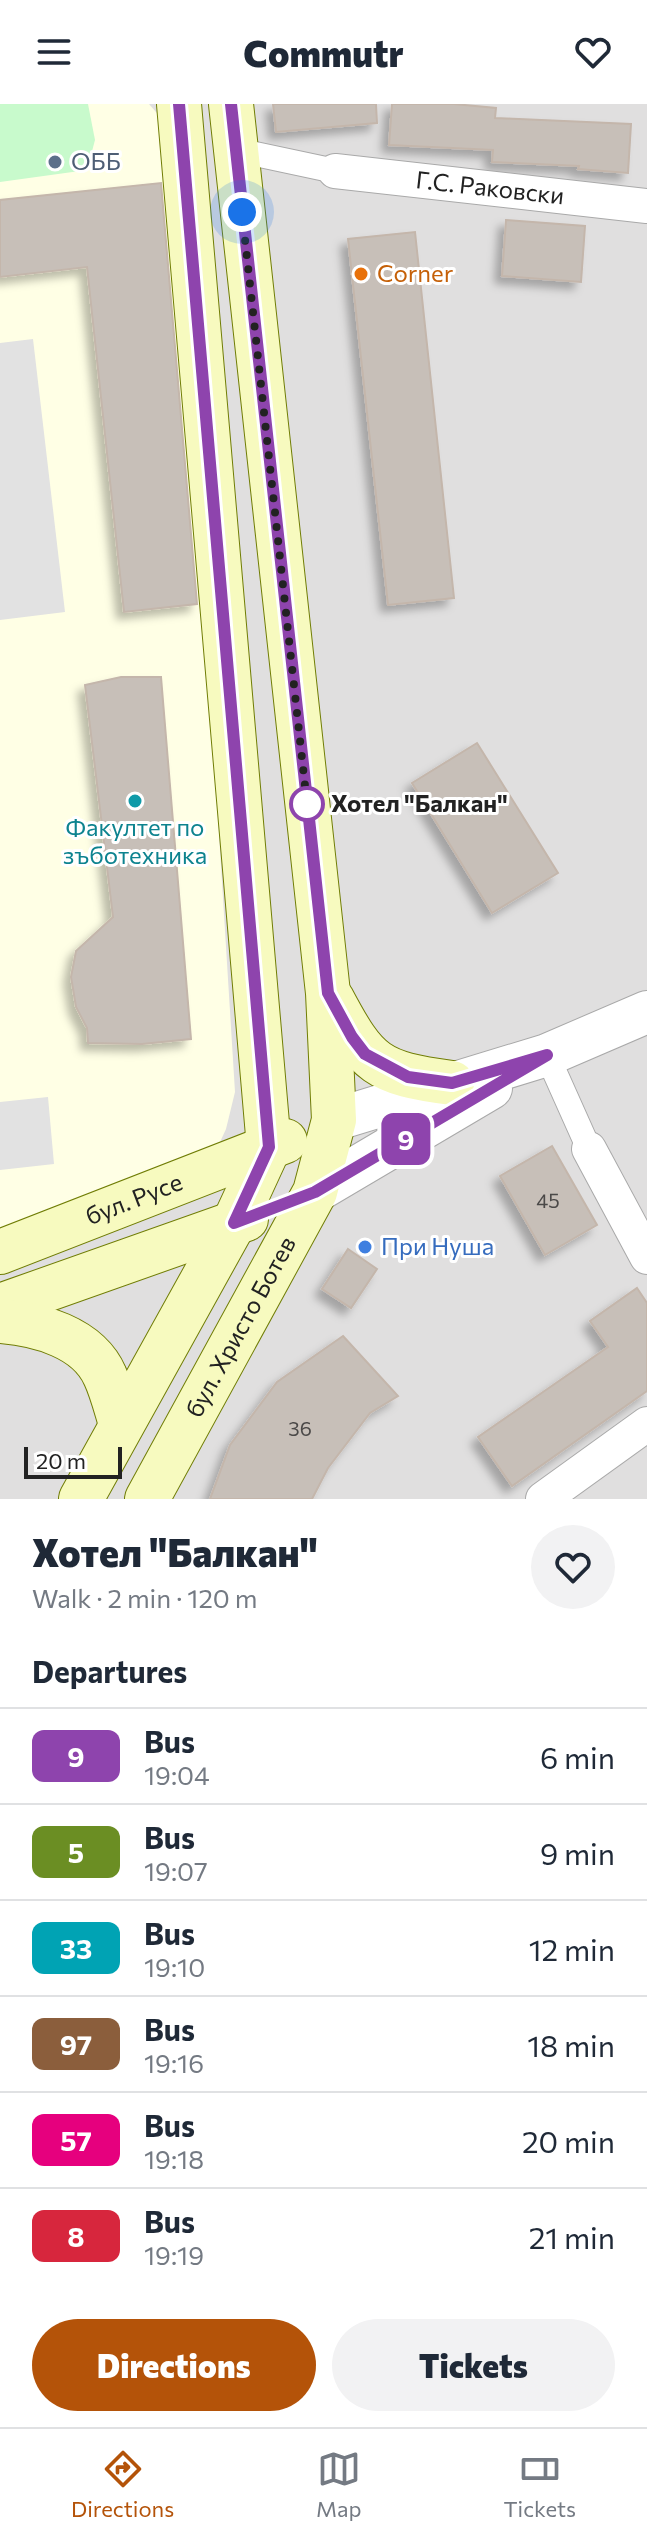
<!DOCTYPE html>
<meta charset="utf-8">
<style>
:root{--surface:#fff;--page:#f2f2f3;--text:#1f2937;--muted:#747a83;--line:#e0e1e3;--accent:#b45309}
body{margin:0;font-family:Commissioner,sans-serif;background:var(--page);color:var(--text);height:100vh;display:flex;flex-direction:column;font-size:30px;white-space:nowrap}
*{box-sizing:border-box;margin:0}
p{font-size:26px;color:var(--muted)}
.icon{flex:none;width:44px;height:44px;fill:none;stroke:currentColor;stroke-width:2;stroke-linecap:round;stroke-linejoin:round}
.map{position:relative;height:1395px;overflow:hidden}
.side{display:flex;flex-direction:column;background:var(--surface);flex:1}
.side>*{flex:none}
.badge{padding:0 16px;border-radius:12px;font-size:28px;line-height:52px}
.scale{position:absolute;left:24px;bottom:20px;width:98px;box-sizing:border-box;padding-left:8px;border:4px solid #222;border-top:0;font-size:22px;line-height:28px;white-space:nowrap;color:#222;-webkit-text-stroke:6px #fff;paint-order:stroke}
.you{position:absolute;width:40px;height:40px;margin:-20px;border:6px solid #fff;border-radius:50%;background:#1a73e8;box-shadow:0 0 0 12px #1a73e833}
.map>.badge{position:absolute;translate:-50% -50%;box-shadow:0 0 0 4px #fff}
h2{padding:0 32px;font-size:30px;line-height:72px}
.round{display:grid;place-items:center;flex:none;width:84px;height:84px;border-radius:42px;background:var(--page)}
.overview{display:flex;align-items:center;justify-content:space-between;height:136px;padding:0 32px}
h1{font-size:38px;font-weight:800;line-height:60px}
.action{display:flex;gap:16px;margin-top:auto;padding:16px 32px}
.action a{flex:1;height:92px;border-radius:48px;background:var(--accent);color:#fff;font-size:32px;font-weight:800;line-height:92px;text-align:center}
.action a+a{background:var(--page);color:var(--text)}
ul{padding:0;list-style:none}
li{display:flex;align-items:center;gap:24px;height:96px;padding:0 32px;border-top:2px solid var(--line)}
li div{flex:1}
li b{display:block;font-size:30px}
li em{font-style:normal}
li .badge{min-width:88px;font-weight:700;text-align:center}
header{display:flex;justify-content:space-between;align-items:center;height:104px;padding:0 32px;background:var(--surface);font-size:36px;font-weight:800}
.dock{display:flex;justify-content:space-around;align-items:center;height:112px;border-top:2px solid var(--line);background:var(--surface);font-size:22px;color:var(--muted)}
.dock a{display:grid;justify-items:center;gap:4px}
.dock .current{color:var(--accent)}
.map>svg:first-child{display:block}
.residential{fill:#e0dfdf}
.education{fill:#ffffe5}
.park{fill:#c8facc}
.parking{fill:#e2e2e2}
.building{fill:#c7bfb8;stroke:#c4b6ab;stroke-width:2;filter:url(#shadow)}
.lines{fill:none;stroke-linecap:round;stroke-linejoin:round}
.pedestrian-casing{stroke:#a9a9a9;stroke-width:26}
.minor-casing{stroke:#a9a9a9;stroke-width:36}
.tertiary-casing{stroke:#a9a9a9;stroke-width:44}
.secondary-casing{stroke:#707d05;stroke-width:46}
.pedestrian{stroke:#fff;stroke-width:24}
.minor{stroke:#fff;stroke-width:34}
.tertiary{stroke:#fff;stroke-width:42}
.secondary{stroke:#f7fabf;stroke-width:44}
.line-casing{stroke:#fff;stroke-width:18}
.line{stroke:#8e44ad;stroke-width:12}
.walk{stroke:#222;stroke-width:8;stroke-dasharray:0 14.4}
.service-dot{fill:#5c6f8a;stroke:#fff;stroke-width:3}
.food-dot{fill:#e8710a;stroke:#fff;stroke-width:3}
.culture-dot{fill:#0f9aa8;stroke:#fff;stroke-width:3}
.stop-dot{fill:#fff;stroke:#8e44ad;stroke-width:4}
.shop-dot{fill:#3f7fe0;stroke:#fff;stroke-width:3}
.labels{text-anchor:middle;stroke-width:6;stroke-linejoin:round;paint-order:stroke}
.number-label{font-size:20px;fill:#4b4948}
.service-label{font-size:24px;fill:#4e5e75;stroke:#fff;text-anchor:start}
.street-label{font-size:24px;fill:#222;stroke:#fff}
.food-label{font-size:24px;fill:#c56008;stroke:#fff;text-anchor:start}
.stop-label{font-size:24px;font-weight:bold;fill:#222;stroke:#fff;text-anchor:start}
.culture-label{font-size:24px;fill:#0d838f;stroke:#fff}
.shop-label{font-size:24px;fill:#366cbe;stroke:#fff;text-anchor:start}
</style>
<header><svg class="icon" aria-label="menu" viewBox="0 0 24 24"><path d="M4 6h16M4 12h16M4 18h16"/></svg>Commutr<svg class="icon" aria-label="heart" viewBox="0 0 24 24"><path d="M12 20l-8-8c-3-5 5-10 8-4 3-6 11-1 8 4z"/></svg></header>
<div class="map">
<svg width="647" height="1395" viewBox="0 0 647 1395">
<defs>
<filter id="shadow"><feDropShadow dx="-7" dy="7" stdDeviation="4" flood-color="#0004"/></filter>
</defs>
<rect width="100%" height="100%" fill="#f2efe9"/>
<!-- residential -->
<path class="residential" d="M0 0H647V1395H0Z"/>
<!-- education -->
<path class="education" d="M0 0H149L190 47 206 520 235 988 226 1025 210 1060 0 1141Z"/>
<!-- park -->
<path class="park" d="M0 0H88L95 36 87 66 0 78Z"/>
<!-- parking -->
<path class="parking" d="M33 235 65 508 0 516V239Z
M48 993 54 1060 0 1066V998Z"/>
<!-- building -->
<path class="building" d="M273 0H376L377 19 276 28Z
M392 0H454L496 4 495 14 631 20 628 69 578 65 579 62 492 58 493 46 389 41Z
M161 79 197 500 124 508 87 163 0 173V96Z
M506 116 585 122 581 178 502 172Z
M415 128 454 494 388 501 348 135Z
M121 573H161L191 935 142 940 88 939 87 924 76 903 71 873 76 847 113 813 85 581Z
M477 639 558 769 492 809 412 679Z
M552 1042 597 1121 545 1151 500 1072Z
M348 1145 377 1165 351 1204 322 1185Z
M637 1184 647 1199V1287L512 1382 478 1333 608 1243 590 1217Z
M343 1232 398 1292 370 1309 328 1364 312 1395H210L230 1341 277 1278Z"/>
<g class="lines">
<defs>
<path id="pedestrian" d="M236 46 335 67
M547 951 589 1045"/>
<g id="minor">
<path id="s1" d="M335 67 647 102"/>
<path d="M589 1045 647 1153"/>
<path d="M543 1395 647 1320"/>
</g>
<path id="tertiary" d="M334 1016 547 951 647 908
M315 1088 491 984"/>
<g id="secondary">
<path d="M332 895C367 961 377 969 452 979"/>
<path id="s2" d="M0 1148 285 1037"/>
<path d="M0 1202 246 1115"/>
<path d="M0 1217C38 1220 88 1233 105 1272 112 1287 116 1304 121 1320"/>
<path d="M81 1395 234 1119 269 1043 179 0"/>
<path id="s3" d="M147 1395 315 1088 334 1016 328 889 231 0"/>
</g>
</defs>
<!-- pedestrian casing -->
<use href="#pedestrian" class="pedestrian-casing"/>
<!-- minor casing -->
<use href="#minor" class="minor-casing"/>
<!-- tertiary casing -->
<use href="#tertiary" class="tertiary-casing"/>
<!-- secondary casing -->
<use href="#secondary" class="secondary-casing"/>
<!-- pedestrian -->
<use href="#pedestrian" class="pedestrian"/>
<!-- minor -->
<use href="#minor" class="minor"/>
<!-- tertiary -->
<use href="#tertiary" class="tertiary"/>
<!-- secondary -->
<use href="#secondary" class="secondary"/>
</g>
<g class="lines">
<defs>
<path id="line" d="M179 0 269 1043 234 1119 315 1088 547 951 452 979 408 973 365 950 352 933 328 889 231 0"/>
</defs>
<!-- line casing -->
<use href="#line" class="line-casing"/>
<!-- line -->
<use href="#line" class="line"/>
<!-- walk -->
<path class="walk" d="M242 108 307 700"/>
</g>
<!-- markers -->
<circle class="service-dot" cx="55" cy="58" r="8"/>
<circle class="food-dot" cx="361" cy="170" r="8"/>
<circle class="culture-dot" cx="135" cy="697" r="8"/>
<circle class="stop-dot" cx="307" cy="700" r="16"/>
<circle class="shop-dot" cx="365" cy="1143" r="8"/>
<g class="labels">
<!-- number labels -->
<g class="number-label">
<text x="548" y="1104">45</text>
<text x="300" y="1332">36</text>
</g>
<!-- service labels -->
<g class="service-label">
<text x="71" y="66">ОББ</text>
</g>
<!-- street labels -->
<g class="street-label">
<text dy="8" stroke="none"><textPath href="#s1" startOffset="156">Г.С. Раковски</textPath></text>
<text dy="8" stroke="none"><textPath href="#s2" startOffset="144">бул. Русе</textPath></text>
<text dy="8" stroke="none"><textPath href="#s3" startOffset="196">бул. Христо Ботев</textPath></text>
</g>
<!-- food labels -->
<g class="food-label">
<text x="377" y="178">Corner</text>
</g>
<!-- stop labels -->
<g class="stop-label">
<text x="331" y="708">Хотел "Балкан"</text>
</g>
<!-- culture labels -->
<g class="culture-label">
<text x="135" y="732">Факултет по<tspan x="135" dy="28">зъботехника</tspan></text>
</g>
<!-- shop labels -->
<g class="shop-label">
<text x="381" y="1151">При Нуша</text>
</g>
</g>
</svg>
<div class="scale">20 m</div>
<div class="you" style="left:242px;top:108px"></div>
<b class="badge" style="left:406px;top:1035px;background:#8e44ad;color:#fff">9</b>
</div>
<section class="side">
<div class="overview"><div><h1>Хотел &quot;Балкан&quot;</h1><p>Walk · 2 min · 120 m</p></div><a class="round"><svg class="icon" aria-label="heart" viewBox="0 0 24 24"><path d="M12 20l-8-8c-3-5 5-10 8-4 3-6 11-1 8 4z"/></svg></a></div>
<h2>Departures</h2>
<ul>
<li><span class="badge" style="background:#8e44ad;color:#fff">9</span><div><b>Bus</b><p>19:04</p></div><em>6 min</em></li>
<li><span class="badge" style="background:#6b8e23;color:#fff">5</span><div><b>Bus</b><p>19:07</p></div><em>9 min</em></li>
<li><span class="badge" style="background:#00a3b4;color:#fff">33</span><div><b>Bus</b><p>19:10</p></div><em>12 min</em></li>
<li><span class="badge" style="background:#8b5e3c;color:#fff">97</span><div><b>Bus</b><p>19:16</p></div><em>18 min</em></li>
<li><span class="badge" style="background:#e6007e;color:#fff">57</span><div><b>Bus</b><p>19:18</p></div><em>20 min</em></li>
<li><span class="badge" style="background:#d7263d;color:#fff">8</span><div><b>Bus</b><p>19:19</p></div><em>21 min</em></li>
</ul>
<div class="action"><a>Directions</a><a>Tickets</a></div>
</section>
<nav class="dock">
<a class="current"><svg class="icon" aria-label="directions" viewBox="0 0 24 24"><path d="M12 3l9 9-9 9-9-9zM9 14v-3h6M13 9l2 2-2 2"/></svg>Directions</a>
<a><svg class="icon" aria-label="map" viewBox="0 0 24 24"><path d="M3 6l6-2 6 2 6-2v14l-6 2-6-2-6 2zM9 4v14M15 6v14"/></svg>Map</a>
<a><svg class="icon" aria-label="tickets" viewBox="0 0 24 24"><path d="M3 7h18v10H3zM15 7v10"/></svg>Tickets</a>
</nav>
